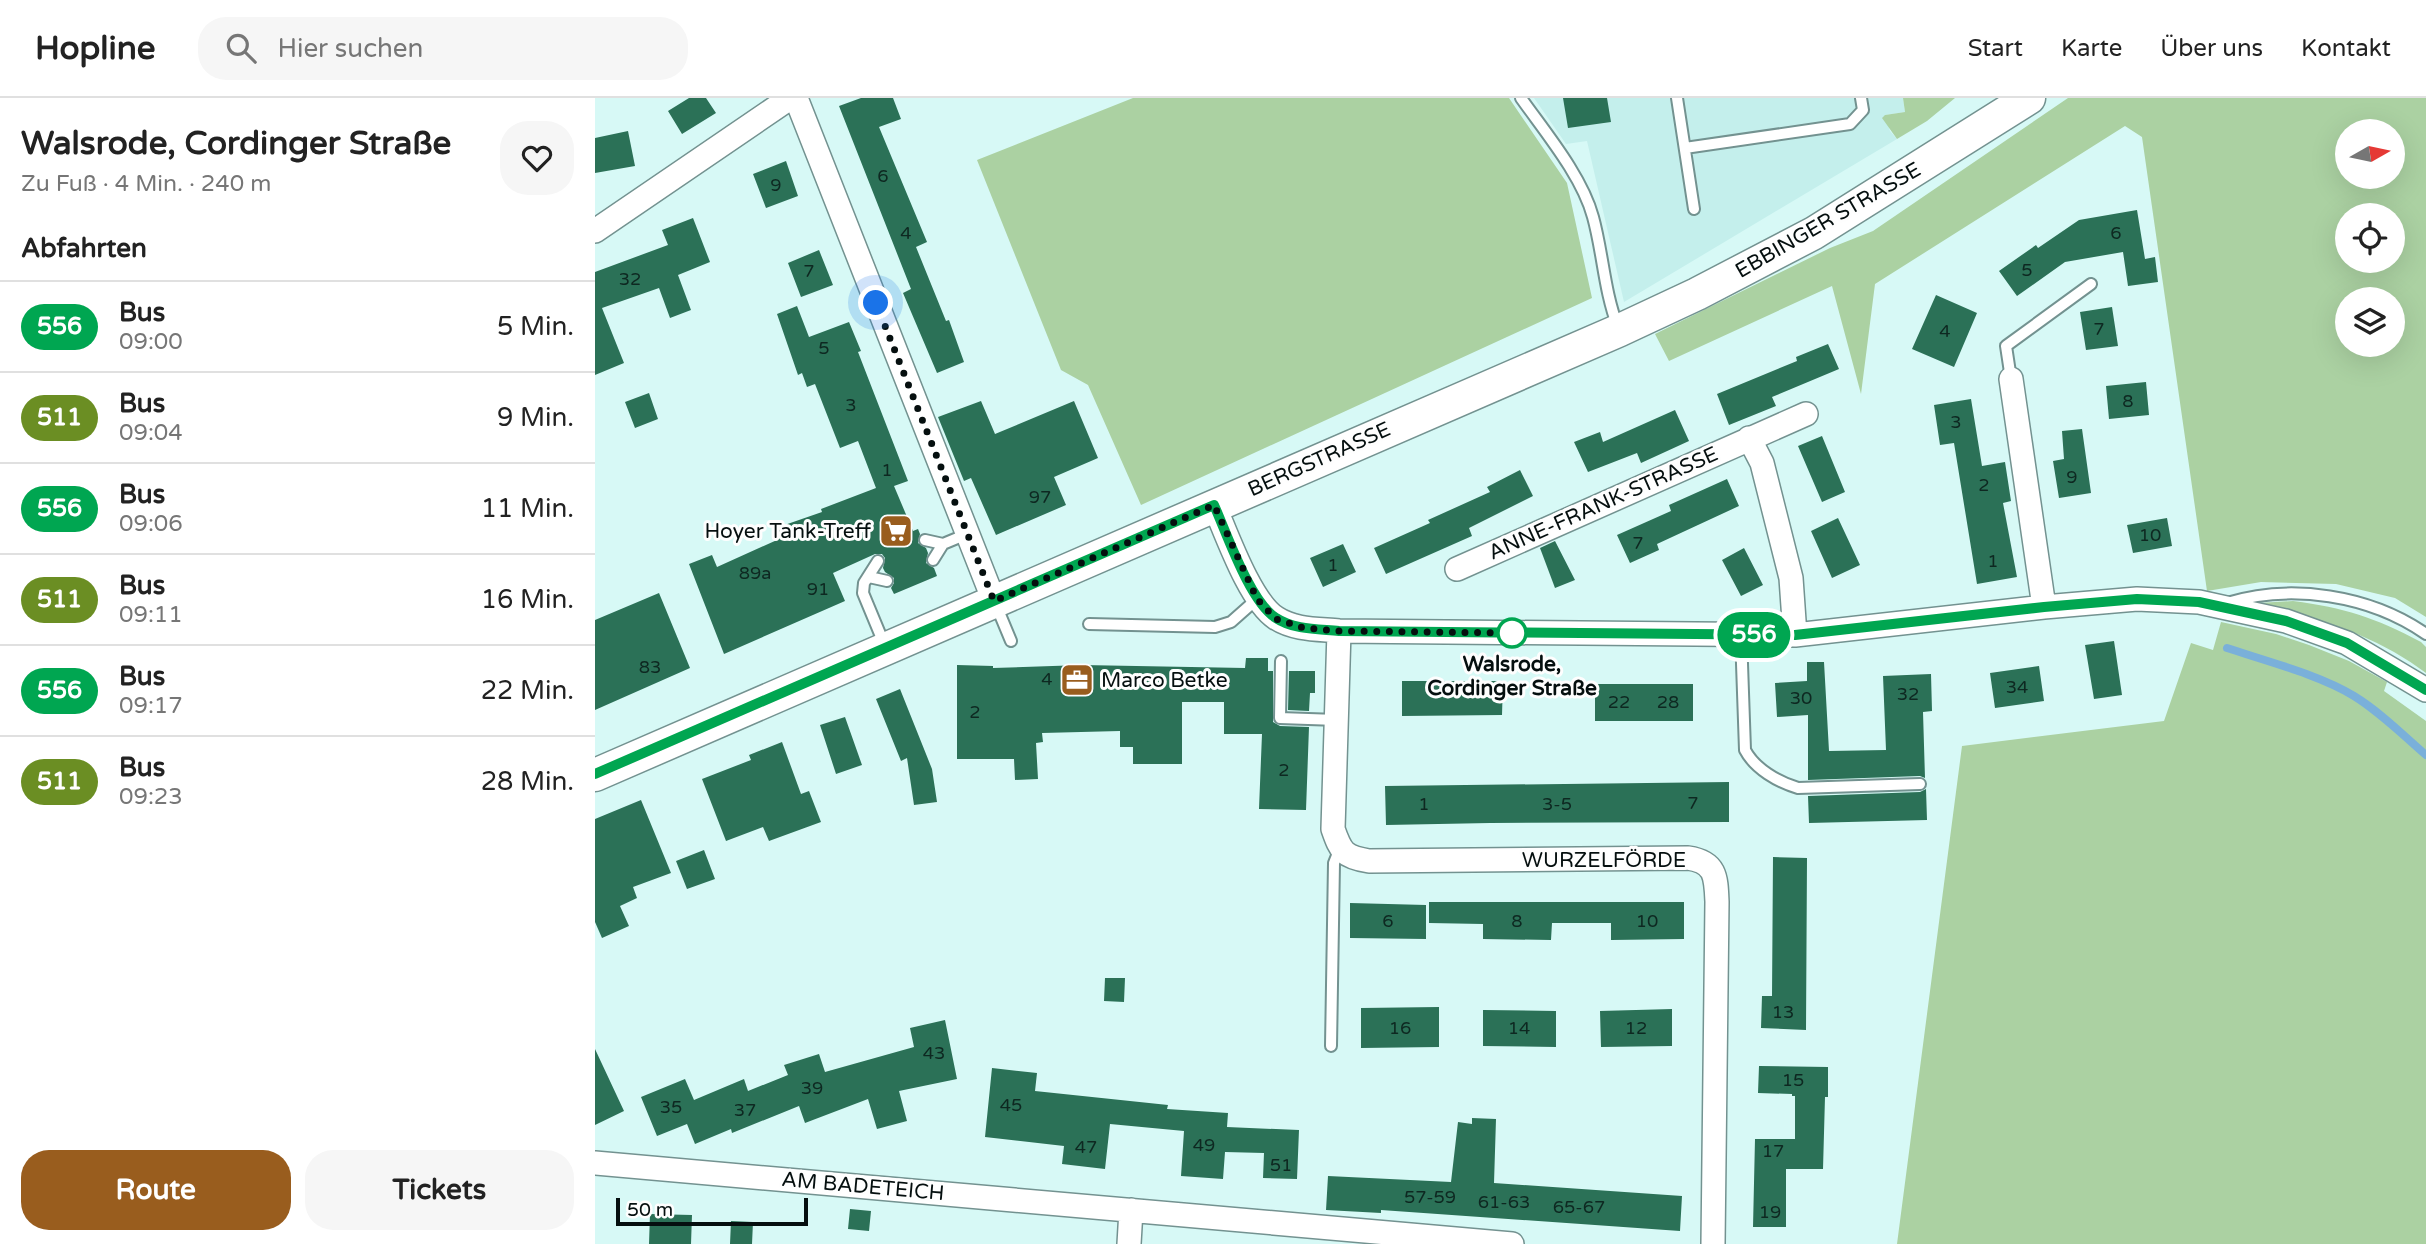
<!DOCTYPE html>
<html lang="de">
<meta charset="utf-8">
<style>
:root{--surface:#fff;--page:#f6f6f6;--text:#222;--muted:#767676;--line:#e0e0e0;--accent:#995d1e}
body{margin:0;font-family:"Varela Round",sans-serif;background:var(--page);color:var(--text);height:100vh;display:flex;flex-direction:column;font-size:26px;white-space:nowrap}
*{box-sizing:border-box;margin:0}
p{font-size:23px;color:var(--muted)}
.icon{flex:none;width:38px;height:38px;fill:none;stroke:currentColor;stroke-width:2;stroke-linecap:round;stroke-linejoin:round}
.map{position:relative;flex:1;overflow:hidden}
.sheet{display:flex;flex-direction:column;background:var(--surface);width:595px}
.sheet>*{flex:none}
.badge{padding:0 14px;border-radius:23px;font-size:24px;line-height:46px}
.needle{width:46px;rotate:81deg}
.buttons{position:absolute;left:1740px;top:21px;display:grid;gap:14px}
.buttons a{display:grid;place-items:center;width:70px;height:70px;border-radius:50%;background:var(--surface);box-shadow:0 7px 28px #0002;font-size:35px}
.scale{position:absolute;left:21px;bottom:18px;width:192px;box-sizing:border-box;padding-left:7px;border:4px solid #050f0f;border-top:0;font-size:19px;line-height:24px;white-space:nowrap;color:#050f0f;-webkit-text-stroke:5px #fefefe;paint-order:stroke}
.you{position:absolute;width:35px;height:35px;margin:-18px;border:5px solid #fff;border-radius:50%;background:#1a73e8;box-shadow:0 0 0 10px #1a73e833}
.map>.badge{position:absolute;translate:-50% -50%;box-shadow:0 0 0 4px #fff}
h2{padding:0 21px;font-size:26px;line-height:63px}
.round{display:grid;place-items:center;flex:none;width:74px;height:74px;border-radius:28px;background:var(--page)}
.summary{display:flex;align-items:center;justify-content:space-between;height:119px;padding:0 21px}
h1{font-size:33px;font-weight:800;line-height:52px}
.action{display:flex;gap:14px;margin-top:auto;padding:14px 21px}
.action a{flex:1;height:80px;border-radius:28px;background:var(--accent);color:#fff;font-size:28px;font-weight:800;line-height:80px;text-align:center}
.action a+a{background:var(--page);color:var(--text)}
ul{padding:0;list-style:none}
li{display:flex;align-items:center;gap:21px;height:91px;padding:0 21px;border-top:2px solid var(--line)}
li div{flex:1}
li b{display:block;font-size:26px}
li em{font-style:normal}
li .badge{min-width:77px;font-weight:700;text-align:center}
header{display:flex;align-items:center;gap:42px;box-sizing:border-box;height:98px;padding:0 35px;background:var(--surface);border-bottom:2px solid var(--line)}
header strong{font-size:33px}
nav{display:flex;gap:38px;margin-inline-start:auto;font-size:24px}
.search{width:490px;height:63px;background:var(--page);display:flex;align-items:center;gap:18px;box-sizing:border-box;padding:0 24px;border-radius:28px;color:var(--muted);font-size:26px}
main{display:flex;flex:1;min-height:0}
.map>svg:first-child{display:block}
.built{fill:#c4efec}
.green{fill:#abd1a2;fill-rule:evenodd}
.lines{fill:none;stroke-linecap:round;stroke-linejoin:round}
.stream{stroke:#7ab0da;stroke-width:8}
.building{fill:#2b7157}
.service-casing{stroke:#739290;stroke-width:14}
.minor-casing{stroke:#739290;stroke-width:26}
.secondary-casing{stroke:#739290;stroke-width:35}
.service{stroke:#fff;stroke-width:10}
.minor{stroke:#fff;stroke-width:23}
.secondary{stroke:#fff;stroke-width:32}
.line-casing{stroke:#fff;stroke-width:16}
.line{stroke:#00a651;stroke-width:10}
.walk{stroke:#050f0f;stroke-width:7;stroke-dasharray:0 12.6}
.stop-dot{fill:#fff;stroke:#00a651;stroke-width:3.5}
.labels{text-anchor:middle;stroke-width:6;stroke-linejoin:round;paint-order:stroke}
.number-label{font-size:18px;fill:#0e2821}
.street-label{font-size:21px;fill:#050f0f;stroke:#fefefe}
.poi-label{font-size:21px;fill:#050f0f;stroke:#fefefe;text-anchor:end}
.stop-label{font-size:21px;font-weight:bold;fill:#050f0f;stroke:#fefefe}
</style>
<header>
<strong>Hopline</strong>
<div class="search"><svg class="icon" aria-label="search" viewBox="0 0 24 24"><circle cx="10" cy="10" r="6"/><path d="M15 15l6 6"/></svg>Hier suchen</div>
<nav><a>Start</a><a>Karte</a><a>Über uns</a><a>Kontakt</a></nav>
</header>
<main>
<section class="sheet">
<div class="summary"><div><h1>Walsrode, Cordinger Straße</h1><p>Zu Fuß · 4 Min. · 240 m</p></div><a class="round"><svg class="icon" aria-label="heart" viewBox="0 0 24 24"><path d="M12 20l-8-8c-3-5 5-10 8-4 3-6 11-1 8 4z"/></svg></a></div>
<h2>Abfahrten</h2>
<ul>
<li><span class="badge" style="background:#00a651;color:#fff">556</span><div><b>Bus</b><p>09:00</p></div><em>5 Min.</em></li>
<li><span class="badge" style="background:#6b8e23;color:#fff">511</span><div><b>Bus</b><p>09:04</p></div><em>9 Min.</em></li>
<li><span class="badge" style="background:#00a651;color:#fff">556</span><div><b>Bus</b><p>09:06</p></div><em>11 Min.</em></li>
<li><span class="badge" style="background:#6b8e23;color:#fff">511</span><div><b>Bus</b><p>09:11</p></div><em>16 Min.</em></li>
<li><span class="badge" style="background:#00a651;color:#fff">556</span><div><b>Bus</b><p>09:17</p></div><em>22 Min.</em></li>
<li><span class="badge" style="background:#6b8e23;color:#fff">511</span><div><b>Bus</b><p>09:23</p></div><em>28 Min.</em></li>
</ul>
<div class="action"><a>Route</a><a>Tickets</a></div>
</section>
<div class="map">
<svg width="1831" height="1146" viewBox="0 0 1831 1146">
<rect width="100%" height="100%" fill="#d7f9f6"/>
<!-- built -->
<path class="built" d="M939 0H1308L1310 14 1290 17 1295 33 1302 41 1029 204 992 43 971 46Z"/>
<!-- green -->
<path class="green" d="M538 0H914L972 85 997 200 546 407 493 287 466 272 382 62Z
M1308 0H1360L1332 23 1302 41 1287 20 1290 17 1310 14Z
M1473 0H1831V519L1800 500 1741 486 1666 484 1612 493 1547 39 1530 28 1280 186 1266 296 1237 188 1074 263 1060 236 1235 150 1278 133ZM1752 33H1797V79H1752ZM1752 117H1797V163H1752ZM1752 201H1797V247H1752Z
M1698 503C1750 510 1779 519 1826 544L1831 549V575C1783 538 1721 519 1663 505Z
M1626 524 1681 536 1714 547 1754 563 1792 584 1789 593 1831 623V1146H1302L1367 648 1569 623 1596 545 1618 552Z"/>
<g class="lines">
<!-- stream -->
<path class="stream" d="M1632 550C1671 563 1725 577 1759 598 1785 614 1808 637 1831 657"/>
</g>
<!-- building -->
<path class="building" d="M94 0H111L121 15 87 36 73 13Z
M266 0H298L306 21 284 29 332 144 321 149 351 223 354 222 369 264 342 275 308 195 316 191 244 8Z
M968 0H1012L1016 24 973 30Z
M33 33 40 68 0 75V40Z
M191 63 203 98 171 110 158 76Z
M1542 112 1550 161 1560 159 1563 184 1533 188 1528 154 1470 164 1422 198 1404 173 1441 147 1443 150 1484 122Z
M98 120 115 164 83 177 96 212 75 220 64 190 7 210 29 265 0 277V174L73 147 67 132Z
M224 152 238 187 206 199 193 165Z
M1341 197 1382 215 1359 269 1317 251Z
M202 208 214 239 254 224 266 253 263 254 313 383 299 388 318 433 323 431 325 436 323 445 331 450 333 455 331 465 339 470 342 478 299 496 296 490 299 485V480L290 474 288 470 290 460 287 456H280L238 475 250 503 129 556 94 466 117 457 122 469 182 442 178 431 227 414 226 411 281 390 263 343 245 350 220 286 212 289 207 275 203 277 182 216Z
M1517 209 1523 248 1491 252 1485 214Z
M1233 246 1244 271 1177 299 1181 308 1134 327 1122 296 1202 263 1201 259Z
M1551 284 1554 317 1514 321 1511 288Z
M54 295 63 321 40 330 30 304Z
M1376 301 1387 368 1410 364 1416 403 1408 405 1422 479 1382 486 1359 345 1345 347 1339 307Z
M386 303 400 336 479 303 503 360 459 379 471 407 401 437 376 380 369 383 343 319Z
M1080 312 1094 343 1046 365 1042 355 993 374 979 344 1005 334 1008 344Z
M1487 331 1496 395 1464 400 1458 363 1469 361 1467 333Z
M1227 338 1250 394 1227 404 1203 348Z
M925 372 938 398 874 430 877 438 791 476 779 450 835 425 833 422 895 394 892 389Z
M1132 381 1144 408 1062 446 1064 452 1035 465 1022 437 1076 413 1074 407Z
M1243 420 1265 467 1237 480 1216 433Z
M1572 420 1577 448 1538 455 1532 427Z
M960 443 980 482 960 490 945 450Z
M748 446 761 474 728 489 715 460Z
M1149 450 1168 487 1146 498 1127 462Z
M64 495 95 570 0 612V522Z
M1519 543 1527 597 1499 601 1490 547Z
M651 560H673V573H678V624L685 628 714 629 711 712 664 711 667 636H629V604H587V666H538V649H525V633L447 635 448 644 441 645 443 681 420 682 419 661H362V567L398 568V570L487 567 650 570Z
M1212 564H1229L1234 653 1291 652 1288 578 1336 576 1337 613 1328 614 1330 680 1325 678 1213 682V617L1182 619 1180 585 1212 583Z
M1444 568 1449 603 1400 610 1395 575Z
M694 573H720V595H715L714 613 693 612Z
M807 583H908L907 617 807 618Z
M1000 586H1098V623H1000Z
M305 591 337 671 342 704 319 707 312 660 306 663 281 601Z
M250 619 267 667 241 676 225 627Z
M187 644 206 696 214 693 226 724 174 743 168 729 131 743 107 681 156 662 154 657Z
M1134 684V724L895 725 791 727 790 688Z
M1331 691 1332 722 1214 725 1213 698 1325 694Z
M46 702 76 775 38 789 42 800 25 808 34 828 7 840 0 824V721Z
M109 752 120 781 92 791 81 763Z
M1178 759 1212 760 1211 932 1166 930 1167 898H1177Z
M834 804H1089V841L1016 842V825H957L956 842 888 841V826L834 825Z
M755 805 831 807V841L755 840Z
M510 880H530L529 904 509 903Z
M844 909V949L766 950V910Z
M1077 911V948L1006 949 1005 913Z
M888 912 961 913V949L888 948Z
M350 922 362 981 304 993 312 1023 282 1031 273 1001 210 1025 204 1008 137 1035 136 1031 100 1046 92 1026 62 1038 46 999 90 981 99 1002 149 981 153 993 193 977 189 967 224 956 230 974 319 949 315 930Z
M0 951 29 1013 0 1027Z
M1164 968 1233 969V999H1230L1228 1071H1191V1129H1158L1160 1041H1200V998H1197V996L1163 995Z
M397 970 442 975 440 993 573 1007 572 1011 633 1015 632 1029 704 1032 702 1081 668 1080 669 1055 630 1054 628 1081 586 1078 589 1033 515 1026 510 1071 467 1066 469 1048 390 1039Z
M877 1020 901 1021 899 1085 1087 1098 1085 1133 786 1112V1115L731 1112 733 1078 856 1084 863 1024 877 1026Z
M255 1111 276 1113 274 1133 253 1131Z
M55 1116 97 1117 96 1146H54Z
M136 1123 158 1124 157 1146H135Z"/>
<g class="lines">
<defs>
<path id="service" d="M926 0C950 34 987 78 998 119 1008 155 1009 193 1023 229
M1082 0 1099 111
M1090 50 1255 26 1268 12 1266 0
M1416 281 1411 248 1496 186
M330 442 348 446 372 436
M338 462 348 446
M283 463 269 485 268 495 290 548
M274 479 292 483
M1632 505C1696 485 1775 497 1831 536
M401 507 416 543
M494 526 620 529 636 524 662 501
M1146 537 1150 652C1160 671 1183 684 1203 690L1325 686
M686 563 685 620 742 622
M736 948 739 765 745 750"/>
<path id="minor" d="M201 0 399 503
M0 133 195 0
M1416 281 1449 509
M1154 340 1167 365 1196 480 1200 537
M619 407C632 437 655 503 681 520 699 532 724 531 744 533L1200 537 1449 509 1542 501 1604 504 1691 523 1752 545 1831 592
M862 471 1211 316
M744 533 738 731C746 754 749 759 774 763L1093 760C1121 764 1121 779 1122 804L1118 1146
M0 1065 917 1146
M534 1146 536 1112"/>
<path id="secondary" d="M0 677 1025 232 1102 196 1219 135 1434 0"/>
</defs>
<!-- service casing -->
<use href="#service" class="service-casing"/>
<!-- minor casing -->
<use href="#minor" class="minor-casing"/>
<!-- secondary casing -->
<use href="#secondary" class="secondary-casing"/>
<!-- service -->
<use href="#service" class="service"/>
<!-- minor -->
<use href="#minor" class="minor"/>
<!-- secondary -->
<use href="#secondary" class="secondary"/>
</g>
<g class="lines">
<defs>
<path id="line" d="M0 676 619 407C632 436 655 504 681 520 699 532 724 531 744 533L1200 537 1449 509 1542 501 1604 504 1691 523 1752 545 1831 592"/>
</defs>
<!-- line casing -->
<use href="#line" class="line-casing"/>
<!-- line -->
<use href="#line" class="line"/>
<!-- walk -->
<path class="walk" d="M281 205 399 503 619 407 662 501 681 521 709 530 744 533 917 535"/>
</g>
<!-- icons -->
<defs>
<symbol id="supermarket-square" viewBox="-11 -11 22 22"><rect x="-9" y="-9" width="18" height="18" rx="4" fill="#995d1e" stroke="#fefefe"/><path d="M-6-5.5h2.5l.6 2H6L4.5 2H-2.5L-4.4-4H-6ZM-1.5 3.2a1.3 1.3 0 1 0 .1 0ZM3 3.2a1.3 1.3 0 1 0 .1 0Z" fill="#fff"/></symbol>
<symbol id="office-square" viewBox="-11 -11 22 22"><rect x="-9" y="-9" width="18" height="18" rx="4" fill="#995d1e" stroke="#fefefe"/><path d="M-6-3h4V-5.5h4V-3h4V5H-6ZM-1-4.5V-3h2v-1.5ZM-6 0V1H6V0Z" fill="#fff"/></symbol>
</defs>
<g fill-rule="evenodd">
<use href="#supermarket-square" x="282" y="414" width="38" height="38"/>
<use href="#office-square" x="463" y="563" width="38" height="38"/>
</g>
<!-- markers -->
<circle class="stop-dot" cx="917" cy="535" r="14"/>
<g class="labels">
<!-- number labels -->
<g class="number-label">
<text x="288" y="84">6</text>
<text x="181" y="93">9</text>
<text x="311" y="141">4</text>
<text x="1521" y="141">6</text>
<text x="1432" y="178">5</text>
<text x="214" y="179">7</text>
<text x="35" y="187">32</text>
<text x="1504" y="237">7</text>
<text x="1350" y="239">4</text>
<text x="229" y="256">5</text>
<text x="1533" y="309">8</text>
<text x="256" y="313">3</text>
<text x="1361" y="330">3</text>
<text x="292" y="378">1</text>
<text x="1477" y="385">9</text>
<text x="1389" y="393">2</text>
<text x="445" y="405">97</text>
<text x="1555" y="443">10</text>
<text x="1043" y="451">7</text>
<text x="1398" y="469">1</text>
<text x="738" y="473">1</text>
<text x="160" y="481">89a</text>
<text x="223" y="497">91</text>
<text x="55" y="575">83</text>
<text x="452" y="587">4</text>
<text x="1422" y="595">34</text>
<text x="1313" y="602">32</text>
<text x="1206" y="606">30</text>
<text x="1024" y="610">22</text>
<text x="1073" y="610">28</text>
<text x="380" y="620">2</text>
<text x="689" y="678">2</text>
<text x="1098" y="711">7</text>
<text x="829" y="712">1</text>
<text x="962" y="712">3-5</text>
<text x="793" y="829">6</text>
<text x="922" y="829">8</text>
<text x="1052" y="829">10</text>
<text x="1188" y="920">13</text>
<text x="805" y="936">16</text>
<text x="924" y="936">14</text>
<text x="1041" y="936">12</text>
<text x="339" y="961">43</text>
<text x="1198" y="988">15</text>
<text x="217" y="996">39</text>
<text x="416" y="1013">45</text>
<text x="76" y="1015">35</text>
<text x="150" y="1018">37</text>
<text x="609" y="1053">49</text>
<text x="491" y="1055">47</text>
<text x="1178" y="1059">17</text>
<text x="686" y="1073">51</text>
<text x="835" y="1105">57-59</text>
<text x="909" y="1110">61-63</text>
<text x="984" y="1115">65-67</text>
<text x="1175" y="1120">19</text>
</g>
<!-- street labels -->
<g class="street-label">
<text transform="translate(1233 122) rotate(-30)" y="7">EBBINGER STRASSE</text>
<text transform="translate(724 361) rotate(-24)" y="7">BERGSTRASSE</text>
<text transform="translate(1008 405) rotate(-24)" y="7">ANNE-FRANK-STRASSE</text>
<text x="1009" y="769">WURZELFÖRDE</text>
<text transform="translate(268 1088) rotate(5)" y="7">AM BADETEICH</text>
</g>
<!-- poi labels -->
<g class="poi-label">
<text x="276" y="440">Hoyer Tank-Treff</text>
<text x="506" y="589" text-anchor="start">Marco Betke</text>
</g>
<!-- stop labels -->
<g class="stop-label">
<text x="917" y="573">Walsrode,<tspan x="917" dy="24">Cordinger Straße</tspan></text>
</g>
</g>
</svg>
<div class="buttons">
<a><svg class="needle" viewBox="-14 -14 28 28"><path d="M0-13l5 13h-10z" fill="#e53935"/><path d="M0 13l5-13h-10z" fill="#767676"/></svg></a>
<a><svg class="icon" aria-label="locate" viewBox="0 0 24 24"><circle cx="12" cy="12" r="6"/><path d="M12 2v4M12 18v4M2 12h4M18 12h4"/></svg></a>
<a><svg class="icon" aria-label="layers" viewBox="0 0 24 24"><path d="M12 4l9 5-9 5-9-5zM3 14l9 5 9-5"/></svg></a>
</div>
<div class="scale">50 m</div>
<div class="you" style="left:281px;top:205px"></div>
<b class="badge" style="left:1159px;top:537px;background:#00a651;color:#fff">556</b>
</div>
</main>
